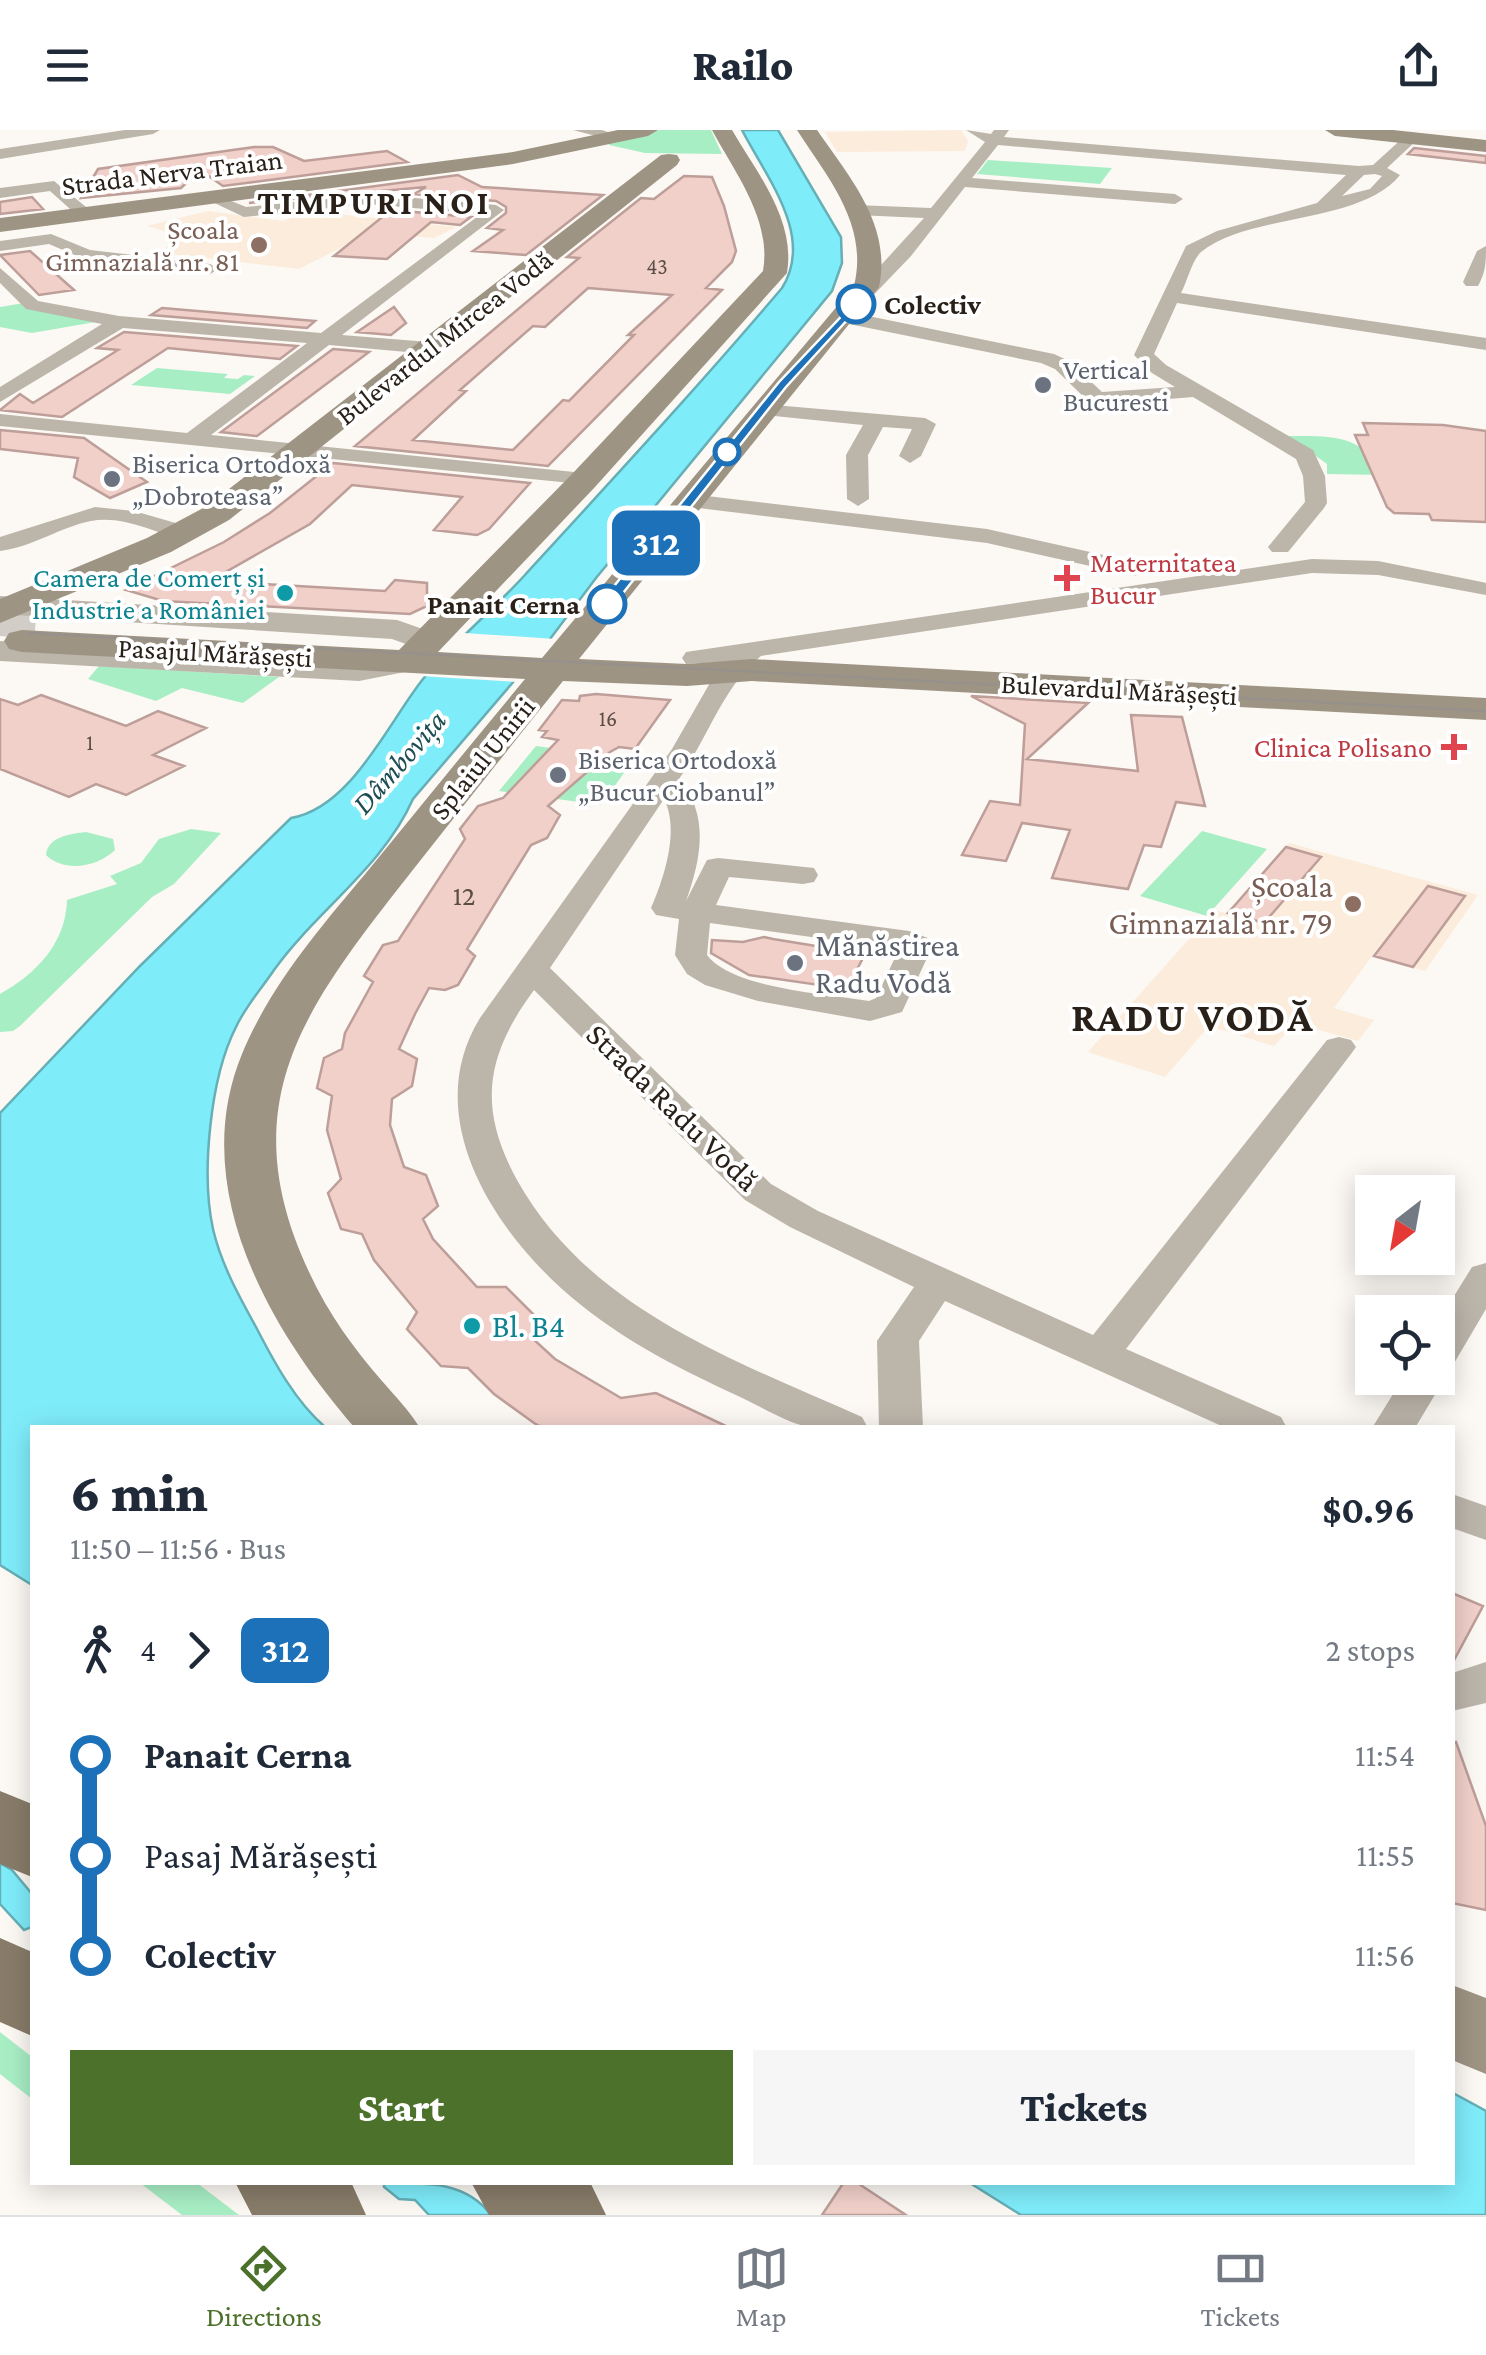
<!DOCTYPE html>
<meta charset="utf-8">
<style>
:root{--surface:#fff;--page:#f6f6f7;--text:#1f2937;--muted:#747a83;--line:#e0e1e3;--accent:#4c712a}
body{margin:0;font-family:"Crimson Pro",serif;background:var(--page);color:var(--text);height:100vh;display:flex;flex-direction:column;font-size:38px;white-space:nowrap}
*{box-sizing:border-box;margin:0}
p{font-size:32px;color:var(--muted)}
.icon{flex:none;width:55px;height:55px;fill:none;stroke:currentColor;stroke-width:2;stroke-linecap:round;stroke-linejoin:round}
.map{position:relative;flex:1;overflow:hidden}
.side{position:absolute;left:30px;top:1295px;width:1425px;height:760px;display:flex;flex-direction:column;background:var(--surface);border-radius:0px;box-shadow:0 5px 25px #0003}
.side>*{flex:none}
.badge{padding:0 20px;border-radius:15px;font-size:35px;line-height:65px}
.needle{width:65px;rotate:211deg}
.fabs{position:absolute;left:1355px;top:1045px;display:grid;gap:20px}
.fabs a{display:grid;place-items:center;width:100px;height:100px;border-radius:0px;background:var(--surface);box-shadow:0 5px 25px #0003;font-size:50px}
.map>.badge{position:absolute;translate:-50% -50%;box-shadow:0 0 0 5px #fff}
.legs{display:flex;align-items:center;gap:15px;height:110px;padding:0 40px;font-size:32px}
.legs p{margin-inline-start:auto}
.summary{display:flex;align-items:center;justify-content:space-between;height:170px;padding:0 40px}
h1{font-size:55px;font-weight:800;line-height:75px}
.action{display:flex;gap:20px;margin-top:auto;padding:20px 40px}
.action a{flex:1;height:115px;border-radius:0px;background:var(--accent);color:#fff;font-size:40px;font-weight:800;line-height:115px;text-align:center}
.action a+a{background:var(--page);color:var(--text)}
ul{padding:0 40px;list-style:none}
li{display:flex;align-items:center;gap:35px;height:100px;font-size:38px}
li i{display:grid;place-items:center;width:15px;height:100%;margin:0 12px;background:currentColor}
li i::after{content:'';width:25px;height:25px;margin:-12px;border:8px solid;border-radius:50%;background:var(--surface)}
li p{margin-inline-start:auto}
li:first-child i{background:linear-gradient(#0000 50%,currentColor 0)}
li:last-child i{background:linear-gradient(currentColor 50%,#0000 0)}
header{display:flex;justify-content:space-between;align-items:center;height:130px;padding:0 40px;background:var(--surface);font-size:45px;font-weight:800}
.tab-bar{display:flex;justify-content:space-around;align-items:center;height:140px;border-top:2px solid var(--line);background:var(--surface);font-size:28px;color:var(--muted)}
.tab-bar a{display:grid;justify-items:center;gap:5px}
.tab-bar .on{color:var(--accent)}
.map>svg:first-child{display:block}
.built{fill:#fcecdb}
.green{fill:#a8eec5}
.water{fill:#7fecfa;stroke:#65afb6;stroke-width:2.5}
.pier{fill:#fcf8f3}
.building{fill:#f1d0ca;stroke:#bd9e99;stroke-width:2.5;fill-rule:evenodd}
.lines{fill:none;stroke-linecap:round;stroke-linejoin:round}
.secondary-tunnel{stroke:#d2cdc7;stroke-width:36;stroke-dasharray:36 19;stroke-linecap:butt}
.minor{fill:#bcb5aa;fill-rule:evenodd}
.tertiary{fill:#bcb5aa;fill-rule:evenodd}
.secondary{fill:#9e9484;fill-rule:evenodd}
.primary{fill:#887c69;fill-rule:evenodd}
.tram{stroke:#97918b;stroke-width:2.5}
.line-1{fill:#1d71b8;stroke:#fff;stroke-width:2.5}
.education-dot{fill:#8d6e63;stroke:#fff;stroke-width:4}
.stop-1-dot{fill:#fff;stroke:#1d71b8;stroke-width:5}
.worship-dot{fill:#6b7280;stroke:#fff;stroke-width:4}
.health-dot{fill:#e0444e;stroke:#fff;stroke-width:4}
.culture-dot{fill:#0f9aa8;stroke:#fff;stroke-width:4}
.labels{text-anchor:middle;stroke-width:8;stroke-linejoin:round;paint-order:stroke}
.far-number-label{font-size:22px;fill:#5b4d45}
.far-street-label{font-size:28px;fill:#292119;stroke:#fff}
.far-education-label{font-size:28px;fill:#785e54;stroke:#fff;text-anchor:end}
.far-stop-label{font-size:28px;font-weight:bold;fill:#292119;stroke:#fff;text-anchor:start}
.far-worship-label{font-size:28px;fill:#5b616d;stroke:#fff;text-anchor:start}
.far-health-label{font-size:28px;fill:#be3a42;stroke:#fff;text-anchor:start}
.far-culture-label{font-size:28px;fill:#0d838f;stroke:#fff;text-anchor:end}
.number-label{font-size:28px;fill:#5b4d45}
.far-water-label{font-size:30px;font-style:italic;fill:#1c4d53;stroke:#fff}
.education-label{font-size:32px;fill:#785e54;stroke:#fff;text-anchor:end}
.worship-label{font-size:32px;fill:#5b616d;stroke:#fff;text-anchor:start}
.street-label{font-size:32px;fill:#292119;stroke:#fff}
.culture-label{font-size:32px;fill:#0d838f;stroke:#fff;text-anchor:start}
.far-district-label{font-size:35px;font-weight:bold;letter-spacing:2.5px;fill:#292119;stroke:#fff}
.district-label{font-size:42px;font-weight:bold;letter-spacing:2.5px;fill:#292119;stroke:#fff}
</style>
<header><svg class="icon" aria-label="menu" viewBox="0 0 24 24"><path d="M4 6h16M4 12h16M4 18h16"/></svg>Railo<svg class="icon" aria-label="share" viewBox="0 0 24 24"><path d="M12 15V3M7 8l5-5 5 5M5 13v7h14v-7"/></svg></header>
<div class="map">
<svg width="1486" height="2085" viewBox="0 0 1486 2085">
<rect width="100%" height="100%" fill="#fcf8f3"/>
<!-- built -->
<path class="built" d="M961 0 968 11 965 21 837 22 825 2Z
M208 81 283 91 309 81 456 97 434 108 370 103 299 139 155 122 189 108 147 96Z
M1289 713 1478 765 1425 841 1372 826 1334 878 1374 890 1358 911 1295 893 1274 916 1209 896 1165 947 1088 922 1215 780 1227 783Z"/>
<!-- green -->
<path class="green" d="M660 0H711L722 24 645 23 609 15V11Z
M988 30 1112 38 1100 54 977 44Z
M30 172 23 177 101 191 32 203 0 197V177Z
M157 238 228 244 224 248 238 249 244 245 255 246 230 264 131 255Z
M1288 306C1330 306 1363 303 1383 345L1327 344V334Z
M99 536 279 547 243 573 182 558 156 571 88 549Z
M536 616 634 629 601 675 499 661Z
M191 699 221 703 174 754 152 767 20 896 13 901 0 902V864C36 844 66 813 67 770L117 754 110 746 141 733 159 709Z
M1202 701 1267 719 1207 786 1140 766Z
M86 702 113 709 115 720C98 737 64 743 46 725 48 707 69 704 86 702Z
M0 1902 32 1927V1969L0 1944Z
M140 2053H197L239 2085H182Z"/>
<!-- water -->
<path class="water" d="M742 0H778L841 107 842 133 832 161 596 448 550 509 413 669C383 737 317 780 274 840 262 858 245 877 236 897 210 948 201 1044 213 1099 221 1134 239 1166 256 1197 274 1232 295 1271 325 1297L32 1298V1455L0 1435V983L140 836 291 688C351 678 388 593 423 549 453 513 492 481 524 446 611 351 699 256 782 158 815 106 766 47 742 0Z
M0 1733 12 1740 32 1764V1797L24 1800 0 1774Z
M1453 1963 1486 1981V2085H1021L970 2053 1452 2052Z
M384 2053C423 2053 465 2050 491 2085H429L415 2070 399 2069 384 2057Z"/>
<!-- pier -->
<path class="pier" d="M464 503 556 509 518 552 420 546Z"/>
<!-- building -->
<path class="building" d="M254 17H273L304 31 387 21 407 32 223 56 200 40 181 58 81 68 98 39Z
M1414 18 1486 26V33L1408 24Z
M458 45 482 57 603 65 526 125 473 121 503 100 487 98 506 83V77L496 71 414 64 426 57 249 73Z
M684 46 712 47 724 76 736 121 732 132 706 158 722 160 548 336 355 316 579 128 567 127 641 68 654 69ZM588 158 672 165 628 205H634L569 271 563 270 513 320 413 310 466 261 460 260 533 196 545 197Z
M32 67 43 79 0 84V72Z
M391 80 471 87 460 95 431 92 387 129 334 126Z
M30 121 74 160 39 165 0 125Z
M394 177 406 193 391 205 357 202Z
M162 178 315 191 307 198 151 185Z
M124 202 297 216 280 229 168 218 62 287 0 280 20 264 33 273 118 220 97 218Z
M333 219 369 222 257 306 221 302Z
M1363 293 1443 295 1486 301V392L1432 390 1429 384 1394 383 1387 377 1355 305H1368Z
M0 300 84 308 147 352 110 368 74 347 78 328 0 319Z
M333 333 530 353 489 399 477 405 434 400 462 367 352 355 310 394 210 451 385 461 395 450 427 453V476L410 484 163 471 126 460 224 412 270 383Z
M596 564 670 570 635 619 619 617 610 622 548 676 560 685 547 708 531 715 467 819 475 826 458 855 445 860 429 858 415 884 399 919 417 929 412 956 392 969 390 995 404 1037 426 1045 438 1076 423 1089 433 1109 477 1157H506L536 1187 531 1207 555 1229 621 1268 656 1263 730 1298H543L534 1293 494 1264 468 1238 441 1236 407 1199 417 1182 374 1130 362 1104 341 1099 328 1063 341 1049 327 1000 332 966 317 958 324 928 342 919 345 903 373 852 364 846 383 815 398 811 411 791 465 709 460 699 478 676 503 668 558 610 542 607 547 601 539 600 562 570 579 571 580 566Z
M41 565 126 596 158 581 206 598 153 625 184 636 126 665 96 654 69 667 0 639V569L18 575Z
M971 566 1088 573 1027 629 1138 641 1131 585 1182 587 1205 676 1176 672 1161 717 1144 715 1128 759 1052 748 1070 700 1022 693 1006 731 962 725 990 671 1020 675 1025 594Z
M1286 717 1321 727 1264 793 1228 783Z
M1428 756 1465 766 1413 837 1374 826Z
M764 807 773 809 865 824 847 859 749 845 711 823 712 810 743 812Z
M1452 1463 1483 1476 1452 1534Z
M1456 1612 1486 1696V1780L1452 1773V1613Z
M844 2052H856L906 2085H822Z"/>
<g class="lines">
<!-- secondary-tunnel -->
<path class="secondary-tunnel" d="M0 488 42 492"/>
<!-- minor -->
<path class="minor" d="M125 0H160L153 4 0 29V19Z
M573 0H602L622 7 615 11Z
M966 0 991 4 994 0H1009L1004 7 1359 36 1373 35 1406 5H1416V11L1387 38 1400 45C1361 94 1249 83 1201 122 1192 130 1187 152 1181 163L1486 208V220L1177 173 1154 224 1166 235 1313 320 1325 346 1327 373 1324 378 1288 422H1272L1268 417 1305 372 1303 346 1296 329 1193 267 1097 275 1090 273 1055 239 1041 233 844 193 835 187 844 181 1054 224 1069 231 1102 262 1175 257 1152 243 1134 225 1186 116 1217 101 1317 73 1346 45 998 15 972 48 1175 64 1183 69 1175 74 965 57 911 126 862 177H850V169L924 88 856 85 848 80 856 75 931 78 985 12ZM1375 44 1382 46 1370 59 1342 66 1364 45Z
M54 51 91 81V87H79L50 61 0 68V58Z
M368 64 496 75 504 80 342 205 429 212 439 218 429 224 329 215 211 305 584 343 592 345 595 350 592 355 0 296V284L187 303 307 213 123 198 0 272V257L102 194 26 179 0 153V138L38 171 119 186 321 203 481 84 368 74 244 87 204 68 212 63 246 77Z
M51 104 90 120 210 134 219 139 210 144 86 130 49 114 0 121V111Z
M1486 116C1486 131 1486 142 1478 156H1466L1463 152 1477 121Z
M762 274 925 288 936 294 921 326 910 333 899 326 912 299 883 297 868 325 869 369 858 376 847 369 846 325 863 295 755 284 752 280Z
M690 364 987 399 1144 434 1147 439 1135 446 987 413 682 376 679 371Z
M95 377 134 381 193 398 197 403 185 410C155 403 123 385 91 391 60 397 33 417 0 421V407Z
M1312 429 1378 431 1482 452 1486 453V465L1378 445 1312 443 761 526C723 556 707 610 679 649 710 685 701 729 686 771L707 730 718 728 814 738 818 745 814 752 803 754 729 747 716 775 909 801 928 808 933 815 902 882 870 891 758 871 705 855 687 844 675 825 679 789 656 785 651 778C664 748 680 700 664 669L550 838 771 1054 818 1081 1093 1205 1327 910 1339 907 1351 910 1356 917 1351 924 1126 1219 1281 1287 1287 1298H1226L945 1171 919 1211 923 1298H879L877 1211 914 1157 790 1097 745 1070 534 860C486 925 477 977 517 1050 589 1179 734 1230 862 1287L868 1298C850 1298 826 1302 808 1297 785 1292 760 1276 738 1266 684 1241 628 1213 581 1175 499 1110 417 990 480 888L672 619 722 532 686 534 682 528 686 522ZM710 793 899 819 876 868 869 871C828 864 733 859 707 825Z
M1486 1133V1179L1453 1235 1439 1239 1445 1248 1415 1298H1372L1403 1248H1438V1192L1472 1137Z
M1452 1364 1486 1376V1410L1452 1398Z
M1486 1532V1573L1452 1581V1543Z"/>
<!-- tertiary -->
<path class="tertiary" d="M0 466 397 490 440 505 444 512 440 519 428 522 392 509 0 484Z
M0 511 359 531 408 522 420 525 425 532 420 539 359 551 0 531Z"/>
<!-- secondary -->
<path class="secondary" d="M618 0H658L648 6 513 34 0 102V88L513 22Z
M712 0H732C757 43 796 90 787 143L595 357 438 522 542 528 854 156C869 95 828 48 797 0H817C850 48 892 95 879 157L579 529 687 534 752 529 1486 568V590L752 551 687 556 563 551C512 614 462 678 412 741 308 874 228 971 310 1144 328 1183 354 1219 382 1251 395 1266 409 1280 420 1298H355C269 1199 187 1057 242 924 270 856 319 799 366 743 419 678 472 613 525 549L22 522 9 519 4 511 9 503 22 500 399 520 573 343 763 141C772 90 735 43 712 0Z
M1325 0H1393L1486 10V22L1335 6Z
M669 24 677 25 680 30 677 35 229 390 171 422 0 493V469L147 408 207 376 661 25Z
M1452 1855 1486 1868V1944L1452 1930Z"/>
<!-- primary -->
<path class="primary" d="M0 1661 32 1674V1747L0 1734Z
M0 1808 32 1822V1906L0 1892Z
M235 2052H351L366 2085H252Z
M471 2052H590L606 2085H489Z"/>
<!-- tram -->
<path class="tram" d="M29 503 1486 581"/>
</g>
<!-- line-1 -->
<path class="line-1" d="M856 171 860 176 786 257 612 477H602V471L779 252Z"/>
<!-- markers -->
<g class="education-dot">
<circle cx="259" cy="115" r="10"/>
<circle cx="1353" cy="774" r="10"/>
</g>
<g class="stop-1-dot">
<circle cx="856" cy="174" r="18"/>
<circle cx="727" cy="322" r="12"/>
<circle cx="607" cy="474" r="18"/>
</g>
<g class="worship-dot">
<circle cx="1043" cy="255" r="10"/>
<circle cx="112" cy="349" r="10"/>
<circle cx="558" cy="645" r="10"/>
<circle cx="795" cy="833" r="10"/>
</g>
<g class="health-dot">
<path d="M1062 433h10v10h10v10h-10v10h-10v-10h-10v-10h10z"/>
<path d="M1449 602h10v10h10v10h-10v10h-10v-10h-10v-10h10z"/>
</g>
<g class="culture-dot">
<circle cx="285" cy="463" r="10"/>
<circle cx="472" cy="1196" r="10"/>
</g>
<g class="labels">
<!-- far-number labels -->
<g class="far-number-label">
<text x="657" y="144">43</text>
<text x="608" y="596">16</text>
<text x="90" y="620">1</text>
</g>
<!-- far-street labels -->
<g class="far-street-label">
<text transform="translate(172 42) rotate(-7)" y="10">Strada Nerva Traian</text>
<text transform="translate(444 207) rotate(-38)" y="10">Bulevardul Mircea Vodă</text>
<text transform="translate(215 522) rotate(3)" y="10">Pasajul Mărășești</text>
<text transform="translate(1119 559) rotate(3)" y="10">Bulevardul Mărășești</text>
<text transform="translate(482 628) rotate(-51)" y="10">Splaiul Unirii</text>
</g>
<!-- far-education labels -->
<g class="far-education-label">
<text x="239" y="109">Școala<tspan x="239" dy="32">Gimnazială nr. 81</tspan></text>
</g>
<!-- far-stop labels -->
<g class="far-stop-label">
<text x="884" y="184">Colectiv</text>
<text x="580" y="484" text-anchor="end">Panait Cerna</text>
</g>
<!-- far-worship labels -->
<g class="far-worship-label">
<text x="1063" y="249">Vertical<tspan x="1063" dy="32">Bucuresti</tspan></text>
<text x="132" y="343">Biserica Ortodoxă<tspan x="132" dy="32">„Dobroteasa”</tspan></text>
<text x="578" y="639">Biserica Ortodoxă<tspan x="578" dy="32">„Bucur Ciobanul”</tspan></text>
</g>
<!-- far-health labels -->
<g class="far-health-label">
<text x="1090" y="442">Maternitatea<tspan x="1090" dy="32">Bucur</tspan></text>
<text x="1432" y="627" text-anchor="end">Clinica Polisano</text>
</g>
<!-- far-culture labels -->
<g class="far-culture-label">
<text x="265" y="457">Camera de Comerț și<tspan x="265" dy="32">Industrie a României</tspan></text>
</g>
<!-- number labels -->
<g class="number-label">
<text x="464" y="775">12</text>
</g>
<!-- far-water labels -->
<g class="far-water-label">
<text transform="translate(399 632) rotate(-49)" y="10">Dâmbovița</text>
</g>
<!-- education labels -->
<g class="education-label">
<text x="1333" y="767">Școala<tspan x="1333" dy="37">Gimnazială nr. 79</tspan></text>
</g>
<!-- worship labels -->
<g class="worship-label">
<text x="815" y="826">Mănăstirea<tspan x="815" dy="37">Radu Vodă</tspan></text>
</g>
<!-- street labels -->
<g class="street-label">
<text transform="translate(673 977) rotate(44)" y="11">Strada Radu Vodă</text>
</g>
<!-- culture labels -->
<g class="culture-label">
<text x="492" y="1207">Bl. B4</text>
</g>
<!-- far-district labels -->
<g class="far-district-label">
<text x="374" y="84">TIMPURI NOI</text>
</g>
<!-- district labels -->
<g class="district-label">
<text x="1193" y="901">RADU VODĂ</text>
</g>
</g>
</svg>
<div class="fabs">
<a><svg class="needle" viewBox="-14 -14 28 28"><path d="M0-13l5 13h-10z" fill="#e53935"/><path d="M0 13l5-13h-10z" fill="#747a83"/></svg></a>
<a><svg class="icon" aria-label="locate" viewBox="0 0 24 24"><circle cx="12" cy="12" r="6"/><path d="M12 2v4M12 18v4M2 12h4M18 12h4"/></svg></a>
</div>
<b class="badge" style="left:656px;top:413px;background:#1d71b8;color:#fff">312</b>
<section class="side">
<div class="summary"><div><h1>6 min</h1><p>11:50 – 11:56 · Bus</p></div><b>$0.96</b></div>
<div class="legs"><svg class="icon" aria-label="walk" viewBox="0 0 24 24"><circle cx="13" cy="4" r="2"/><path d="M13 8l-2 6 4 7M11 14l-3 7M7 12l3-4h3l4 4"/></svg>4<svg class="icon" aria-label="forward" viewBox="0 0 24 24"><path d="M9 5l7 7-7 7"/></svg><b class="badge" style="background:#1d71b8;color:#fff">312</b><p>2 stops</p></div>
<ul>
<li><i style="color:#1d71b8"></i><b>Panait Cerna</b><p>11:54</p></li>
<li><i style="color:#1d71b8"></i><span>Pasaj Mărășești</span><p>11:55</p></li>
<li><i style="color:#1d71b8"></i><b>Colectiv</b><p>11:56</p></li>
</ul>
<div class="action"><a>Start</a><a>Tickets</a></div>
</section>
</div>
<nav class="tab-bar">
<a class="on"><svg class="icon" aria-label="directions" viewBox="0 0 24 24"><path d="M12 3l9 9-9 9-9-9zM9 14v-3h6M13 9l2 2-2 2"/></svg>Directions</a>
<a><svg class="icon" aria-label="map" viewBox="0 0 24 24"><path d="M3 6l6-2 6 2 6-2v14l-6 2-6-2-6 2zM9 4v14M15 6v14"/></svg>Map</a>
<a><svg class="icon" aria-label="tickets" viewBox="0 0 24 24"><path d="M3 7h18v10H3zM15 7v10"/></svg>Tickets</a>
</nav>
